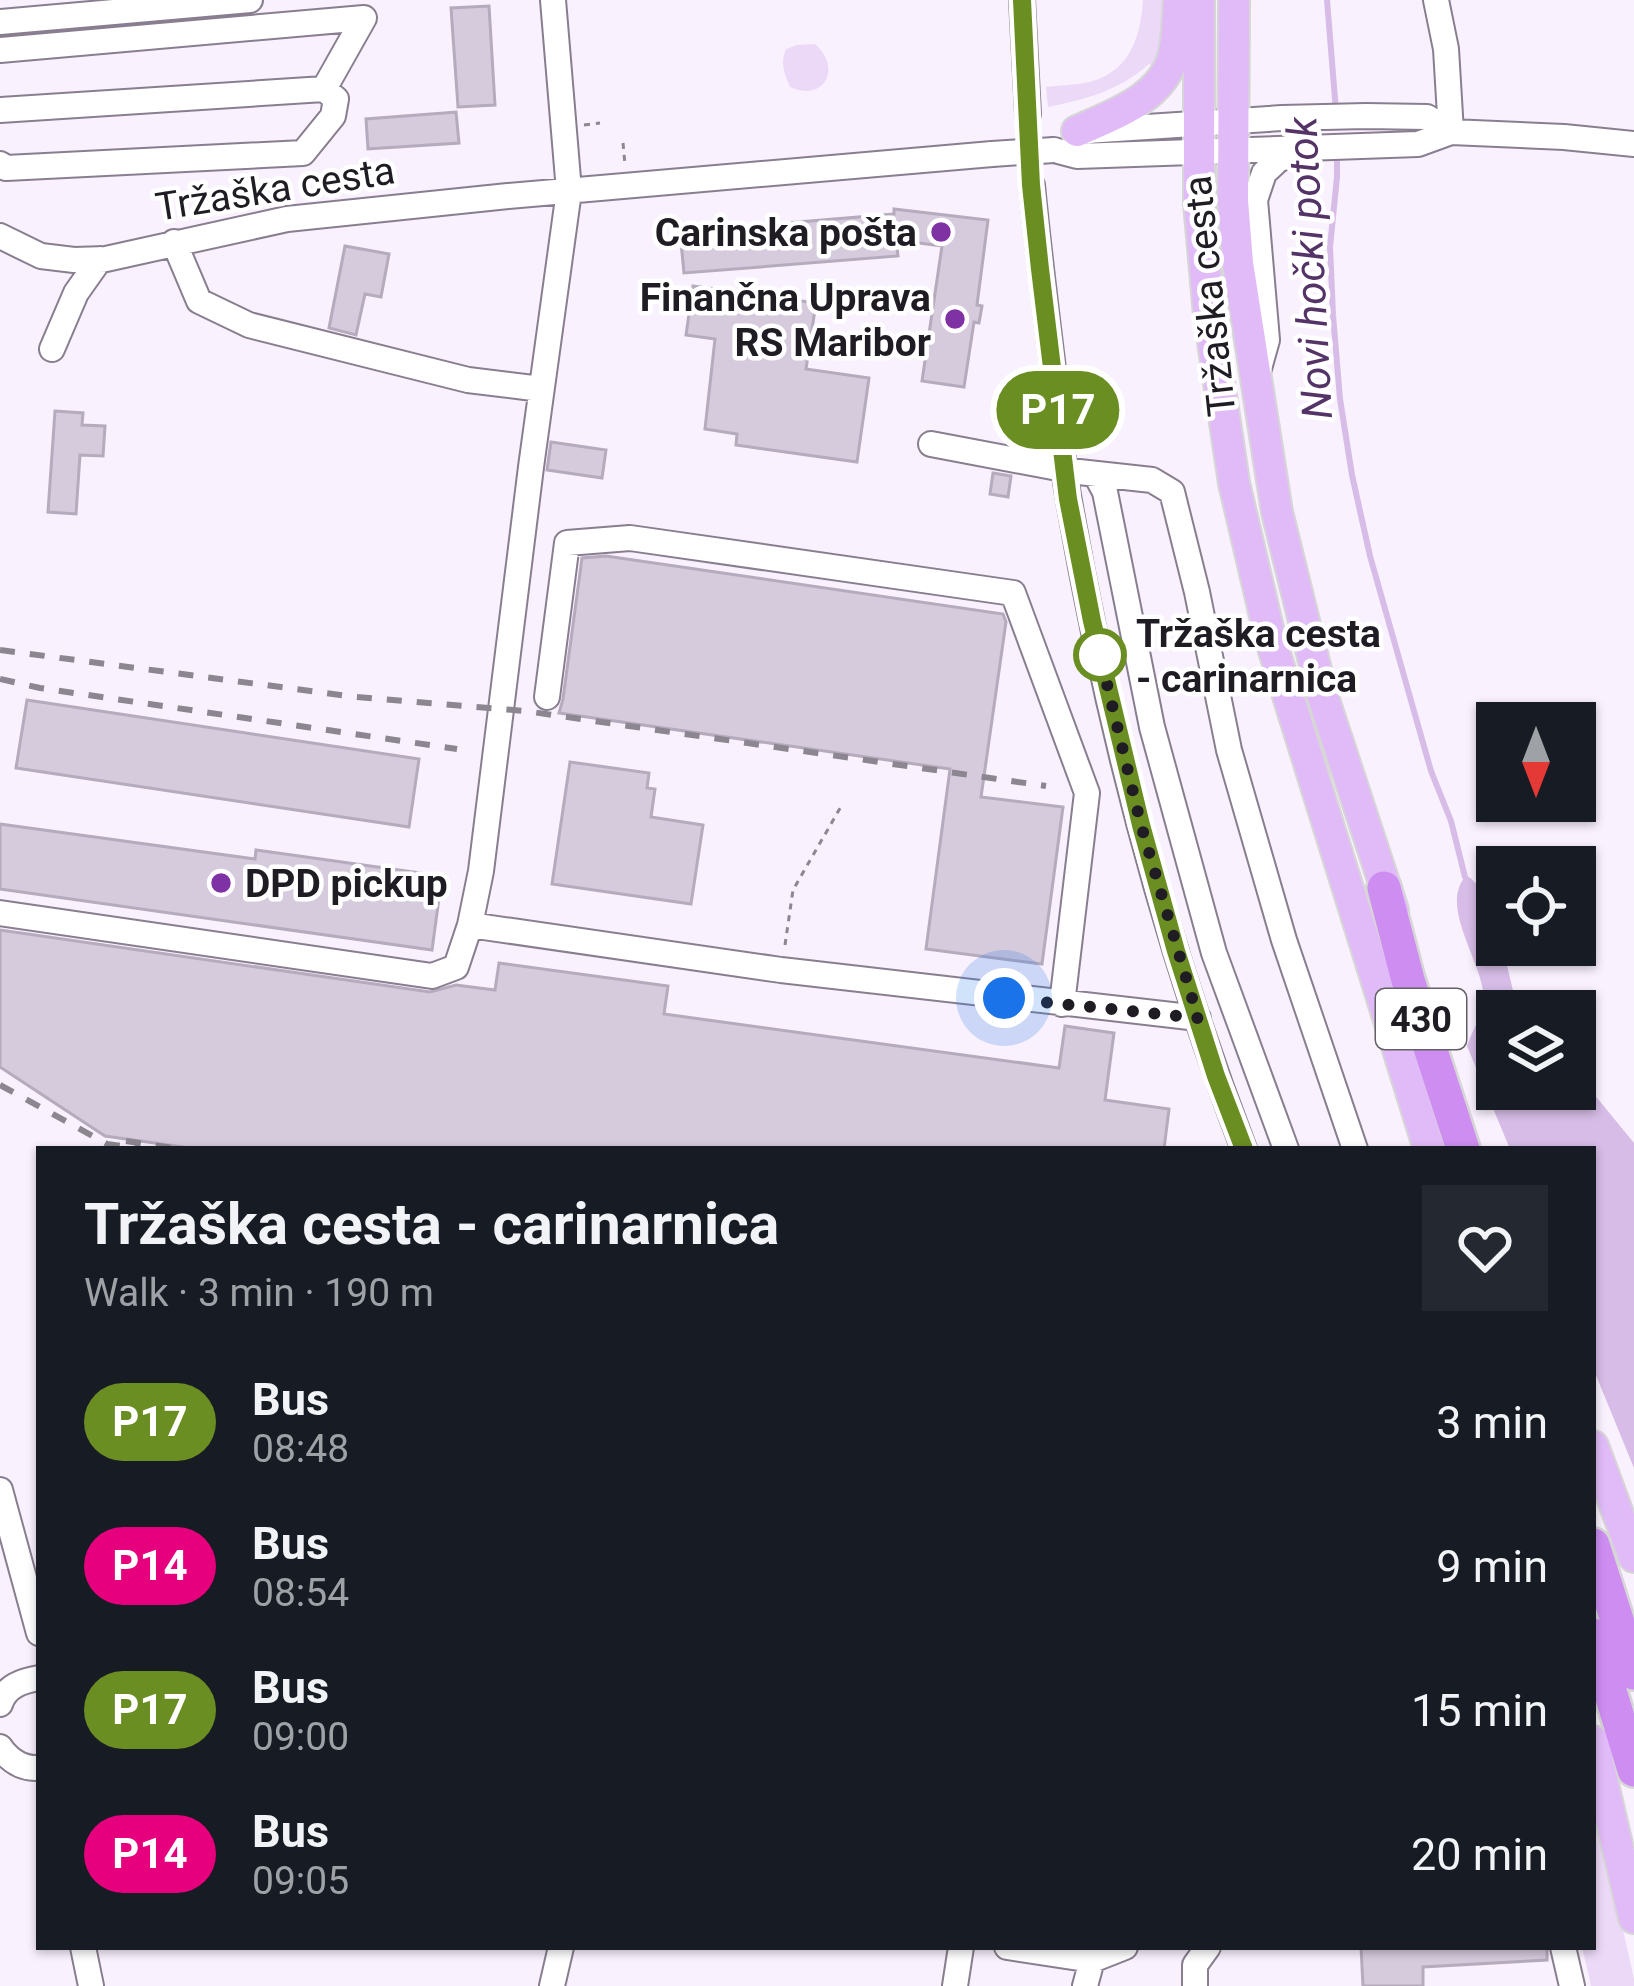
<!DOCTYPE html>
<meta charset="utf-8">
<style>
:root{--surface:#171b24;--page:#242831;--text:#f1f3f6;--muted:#9ea1a6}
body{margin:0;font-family:Roboto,sans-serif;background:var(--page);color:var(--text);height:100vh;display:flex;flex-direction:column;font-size:45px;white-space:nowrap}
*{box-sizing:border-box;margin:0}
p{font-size:39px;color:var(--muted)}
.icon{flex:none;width:66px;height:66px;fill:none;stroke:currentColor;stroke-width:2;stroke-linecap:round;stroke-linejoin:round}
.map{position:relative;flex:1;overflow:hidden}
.sheet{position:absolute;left:36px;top:1146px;width:1560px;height:804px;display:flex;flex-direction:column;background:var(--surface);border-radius:0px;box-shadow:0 3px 9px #0004}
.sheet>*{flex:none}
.badge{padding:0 24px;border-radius:39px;font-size:42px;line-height:78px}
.needle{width:78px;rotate:180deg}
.fabs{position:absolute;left:1476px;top:702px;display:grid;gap:24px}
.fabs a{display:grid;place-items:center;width:120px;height:120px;border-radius:0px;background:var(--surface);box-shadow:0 3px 9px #0004;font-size:60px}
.you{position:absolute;width:60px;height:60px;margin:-30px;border:9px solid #fff;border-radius:50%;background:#1a73e8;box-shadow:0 0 0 18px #1a73e833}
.map>.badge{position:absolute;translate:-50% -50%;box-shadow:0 0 0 6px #fff}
.round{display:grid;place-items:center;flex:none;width:126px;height:126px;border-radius:0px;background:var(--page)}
.headline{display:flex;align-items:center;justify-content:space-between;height:204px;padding:0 48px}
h1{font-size:57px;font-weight:700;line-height:90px}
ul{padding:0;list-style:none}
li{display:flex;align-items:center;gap:36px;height:144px;padding:0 48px}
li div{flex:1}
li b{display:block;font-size:45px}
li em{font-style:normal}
li .badge{min-width:132px;font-weight:700;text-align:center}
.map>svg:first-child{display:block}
.green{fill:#ecd9f8}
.water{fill:#d6bce6}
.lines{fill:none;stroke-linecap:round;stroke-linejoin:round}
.stream{stroke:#d6bce6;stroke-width:6}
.building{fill:#d6cadd;stroke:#b6aabd;stroke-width:3}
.minor-tunnel{stroke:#d8d1dc;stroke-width:24;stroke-dasharray:24 12;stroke-linecap:butt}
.minor-casing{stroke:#897e90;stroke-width:28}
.major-casing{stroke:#d7d6d7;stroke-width:34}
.highway-casing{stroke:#d7d6d7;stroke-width:38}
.path{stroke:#8d8790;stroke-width:3;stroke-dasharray:6 6;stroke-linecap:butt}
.minor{stroke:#fff;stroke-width:24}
.major{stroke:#e1bbf7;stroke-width:30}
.highway{stroke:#cd8df1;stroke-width:33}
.rail{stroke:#8b868f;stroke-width:6;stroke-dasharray:15 15;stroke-linecap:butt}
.minor-bridge-casing{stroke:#897e90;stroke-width:28;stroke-linecap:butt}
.minor-bridge{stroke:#fff;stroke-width:24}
.line-casing{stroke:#fff;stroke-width:27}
.line{stroke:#6b8e23;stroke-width:18}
.walk{stroke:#201c23;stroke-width:12;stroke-dasharray:0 21.6}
.poi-dot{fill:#7f32a4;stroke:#fff;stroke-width:4.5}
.stop-dot{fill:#fff;stroke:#6b8e23;stroke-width:6}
.labels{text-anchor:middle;stroke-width:9;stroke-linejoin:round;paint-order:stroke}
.shield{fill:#fff;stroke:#636065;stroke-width:3}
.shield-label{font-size:36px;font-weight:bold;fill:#201c23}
.street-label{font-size:39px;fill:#201c23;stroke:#fff}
.poi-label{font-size:39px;font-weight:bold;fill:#201c23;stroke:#fff;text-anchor:end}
.stop-label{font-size:39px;font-weight:bold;fill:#201c23;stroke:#fff;text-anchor:start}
.water-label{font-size:42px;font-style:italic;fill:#543367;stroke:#fff}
</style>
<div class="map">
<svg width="1634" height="1986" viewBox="0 0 1634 1986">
<rect width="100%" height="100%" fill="#f9f1fd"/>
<!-- green -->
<path class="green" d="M1143 0H1172L1158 69 1149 64C1119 91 1086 99 1048 107L1046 87C1062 85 1081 85 1096 80 1131 68 1141 34 1143 0Z
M815 44C842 67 825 103 790 87 784 72 780 64 786 49L797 45Z
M1593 1796 1634 1979V1986H1591L1582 1947H1593Z"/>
<!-- water -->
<path class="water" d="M1465 877H1469C1492 896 1497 917 1497 945H1502L1518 1011H1497V1089H1575V1071L1634 1143V1468L1593 1368V1149H1510L1467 1046C1471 1033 1484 1012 1484 1000 1484 964 1439 908 1465 877Z"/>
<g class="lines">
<!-- stream -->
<path class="stream" d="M1327 0 1336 111
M1337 154V177L1330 247 1333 315 1340 399 1352 475 1370 556 1431 771 1451 821 1465 877"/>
</g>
<!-- building -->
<path class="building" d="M489 6 495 105 458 107 451 8Z
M456 112 459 143 368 149 366 119Z
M894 209 988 220 977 305 982 306 979 323 974 322 964 387 922 381 942 246 896 240 898 256 684 273 680 232 894 214Z
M345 246 389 254 381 297 365 294 356 335 329 328Z
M693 286 816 303 806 369 869 378 857 462 736 445 737 434 705 429 715 339 686 335Z
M55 411 83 413 82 425 105 426 103 456 80 455 76 514 48 512Z
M551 442 606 450 602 478 547 470Z
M993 473 1011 476 1008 497 990 494Z
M606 556 1003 614 1006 622 981 797 1063 807 1042 964 926 949 950 769 559 713 563 699 582 558Z
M27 700 419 759 409 827 16 768Z
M570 762 649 773 647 788 655 789 651 817 703 825 691 904 552 884Z
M0 824 255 859 256 850 442 876 432 950 0 889Z
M0 930 430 992 456 985 495 990 499 963 668 986 664 1014 1059 1068 1065 1026 1114 1033 1105 1100 1169 1109 1164 1149H197L105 1136 0 1067Z
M1361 1947H1547V1960L1423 1967V1986H1363Z"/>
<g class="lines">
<!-- minor-tunnel -->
<path class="minor-tunnel" d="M1028 114 1032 185"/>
<defs>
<path id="minor" d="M1022 0 1028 114
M1436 0 1446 49 1451 132
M0 22 250 0
M0 50 364 18 324 89
M0 110 324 89 336 99 333 116 303 153 6 168 0 164
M1086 131 1282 118 1366 116 1427 117 1451 132
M1054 150 1077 156 1418 144 1451 132 1564 137 1634 144
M1032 185C1039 257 1048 329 1057 401 1061 435 1063 468 1069 501 1107 720 1164 941 1244 1149
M0 236 41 256 74 260 106 259 287 219 508 196 992 154
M174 242 199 301 249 325 468 380 541 389
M52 349 76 293 100 259
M1258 372 1267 340 1255 200 1264 173 1278 160 1296 152
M931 444 1079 472 1152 480 1172 492 1197 592 1229 750 1284 940 1355 1149
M1096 475 1105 492 1152 727 1214 953 1286 1149
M547 697 567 543 630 538 1013 593 1087 793 1062 1004
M0 913 432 976 456 967 470 925 781 970 1198 1018
M470 925 481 871 531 467 569 191 553 0
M0 1490 39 1633
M0 1704C6 1686 22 1681 39 1678
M0 1747C9 1760 22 1769 39 1768
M83 1947 91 1986
M1007 1947 1092 1960 1125 1947
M1563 1947 1572 1986
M552 1986 561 1947
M955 1986 961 1947
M1085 1986 1092 1960
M1195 1986V1965L1208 1947"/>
<path id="major" d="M1199 0V203L1209 315 1234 483 1271 641 1429 1149
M1234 0 1233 201 1238 263 1277 512 1322 694 1393 910
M1077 131C1113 115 1161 99 1173 57 1178 39 1177 19 1179 0
M1593 1446 1634 1557
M1593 1741 1634 1918"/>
<path id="highway" d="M1384 888 1408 980 1463 1149
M1593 1545 1634 1673
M1593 1635 1634 1770"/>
</defs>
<!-- minor casing -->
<use href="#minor" class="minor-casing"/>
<!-- major casing -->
<use href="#major" class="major-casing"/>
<!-- highway casing -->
<use href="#highway" class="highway-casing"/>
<!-- path -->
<path class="path" d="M584 125 600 123
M623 143 625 165
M785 945 793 890 843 803"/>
<!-- minor -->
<use href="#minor" class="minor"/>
<!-- major -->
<use href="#major" class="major"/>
<!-- highway -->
<use href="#highway" class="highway"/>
<!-- rail -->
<path class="rail" d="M0 650 356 697 525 711 1046 786
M0 679 40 688 457 749
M0 1085 107 1144 142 1149
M126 1141 180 1149"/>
<defs>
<path id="minor-bridge" d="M992 154 1054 150"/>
</defs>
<!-- minor-bridge casing -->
<use href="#minor-bridge" class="minor-bridge-casing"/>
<!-- minor-bridge -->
<use href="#minor-bridge" class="minor-bridge"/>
</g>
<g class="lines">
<defs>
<path id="line" d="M1022 0 1031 185 1040 269 1068 499 1092 621 1141 825 1176 951 1216 1076 1244 1149"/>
</defs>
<!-- line casing -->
<use href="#line" class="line-casing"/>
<!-- line -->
<use href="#line" class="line"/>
<!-- walk -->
<path class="walk" d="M1004 998 1198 1018 1141 825 1100 655"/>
</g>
<!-- markers -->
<g class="poi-dot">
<circle cx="941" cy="232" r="12"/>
<circle cx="955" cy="319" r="12"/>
<circle cx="221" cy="883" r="12"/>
</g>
<circle class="stop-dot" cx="1100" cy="655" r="24"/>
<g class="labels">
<!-- shield labels -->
<rect class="shield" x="1376" y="989" width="90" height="60" rx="9"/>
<g class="shield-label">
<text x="1421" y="1032">430</text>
</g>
<!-- street labels -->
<g class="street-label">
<text transform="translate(275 188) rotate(-9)" y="14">Tržaška cesta</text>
<text transform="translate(1209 296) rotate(-96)" y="14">Tržaška cesta</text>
</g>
<!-- poi labels -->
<g class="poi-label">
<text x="917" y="246">Carinska pošta</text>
<text x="931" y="311">Finančna Uprava<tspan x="931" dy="45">RS Maribor</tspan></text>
<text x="245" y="897" text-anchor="start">DPD pickup</text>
</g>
<!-- stop labels -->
<g class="stop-label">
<text x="1136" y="647">Tržaška cesta<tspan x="1136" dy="45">- carinarnica</tspan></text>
</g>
<!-- water labels -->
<g class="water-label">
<text transform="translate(1309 268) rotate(-93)" y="15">Novi hočki potok</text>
</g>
</g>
</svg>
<div class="fabs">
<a><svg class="needle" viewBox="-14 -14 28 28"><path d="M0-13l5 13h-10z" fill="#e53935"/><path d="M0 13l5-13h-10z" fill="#9ea1a6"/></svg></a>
<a><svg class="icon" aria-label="locate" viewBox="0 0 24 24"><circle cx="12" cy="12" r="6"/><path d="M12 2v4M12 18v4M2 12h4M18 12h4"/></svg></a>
<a><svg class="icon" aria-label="layers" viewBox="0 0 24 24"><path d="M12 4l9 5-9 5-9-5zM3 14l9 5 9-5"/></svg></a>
</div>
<div class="you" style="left:1004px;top:998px"></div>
<b class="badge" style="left:1058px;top:410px;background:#6b8e23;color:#fff">P17</b>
<section class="sheet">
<div class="headline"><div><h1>Tržaška cesta - carinarnica</h1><p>Walk · 3 min · 190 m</p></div><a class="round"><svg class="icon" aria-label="heart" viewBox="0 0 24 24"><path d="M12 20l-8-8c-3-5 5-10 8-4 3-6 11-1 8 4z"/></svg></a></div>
<ul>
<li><span class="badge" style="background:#6b8e23;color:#fff">P17</span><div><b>Bus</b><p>08:48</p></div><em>3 min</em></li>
<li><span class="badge" style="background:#e6007e;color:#fff">P14</span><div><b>Bus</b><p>08:54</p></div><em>9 min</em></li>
<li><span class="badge" style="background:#6b8e23;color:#fff">P17</span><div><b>Bus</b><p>09:00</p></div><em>15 min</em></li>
<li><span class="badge" style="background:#e6007e;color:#fff">P14</span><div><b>Bus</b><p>09:05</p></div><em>20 min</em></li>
</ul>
</section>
</div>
